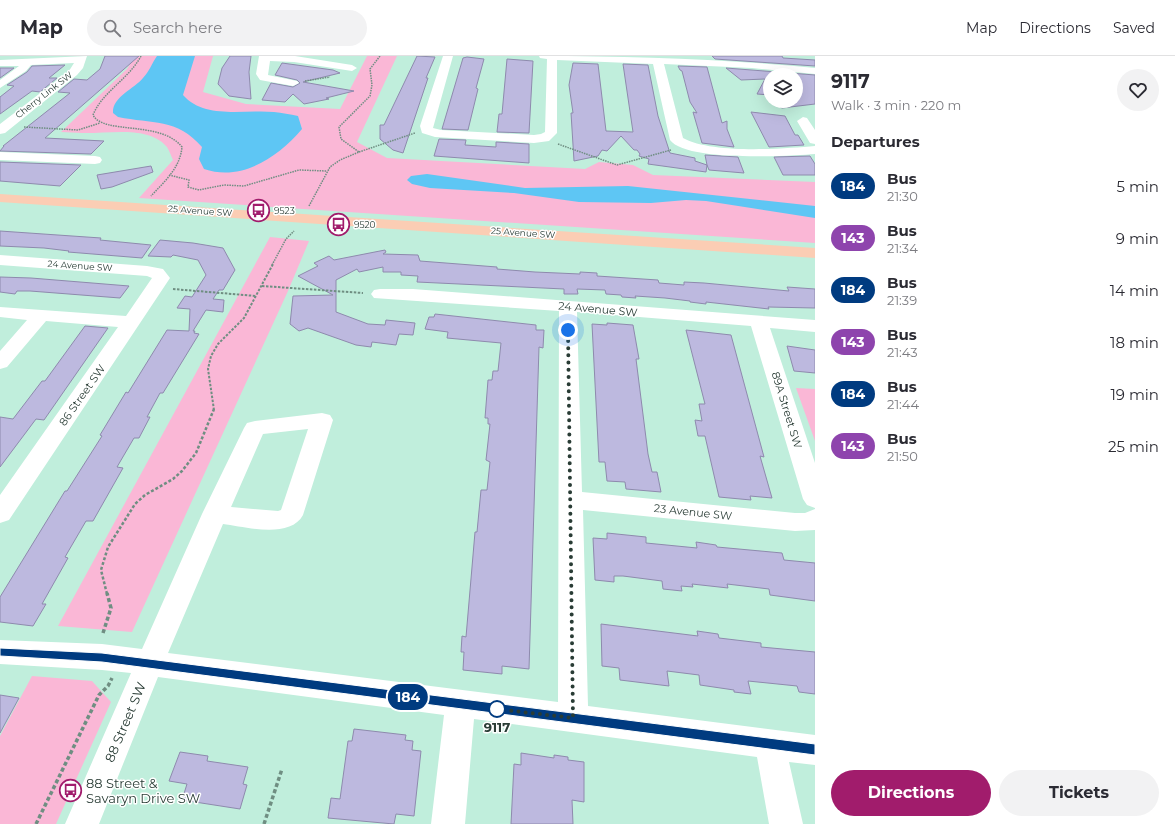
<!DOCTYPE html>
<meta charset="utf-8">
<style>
:root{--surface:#fff;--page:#f2f2f3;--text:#2b2b33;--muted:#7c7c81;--line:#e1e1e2;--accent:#a11c6c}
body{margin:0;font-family:Montserrat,sans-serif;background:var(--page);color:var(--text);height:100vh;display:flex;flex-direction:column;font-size:15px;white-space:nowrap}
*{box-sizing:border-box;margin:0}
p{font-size:13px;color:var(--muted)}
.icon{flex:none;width:22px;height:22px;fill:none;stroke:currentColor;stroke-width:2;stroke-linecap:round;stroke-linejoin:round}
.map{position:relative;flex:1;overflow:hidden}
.panel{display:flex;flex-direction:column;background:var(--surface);width:360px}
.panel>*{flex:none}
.badge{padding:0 8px;border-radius:13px;font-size:14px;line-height:26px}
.fabs{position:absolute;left:763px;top:12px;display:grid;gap:8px}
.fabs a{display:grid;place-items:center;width:40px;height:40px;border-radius:50%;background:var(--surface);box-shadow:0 4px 16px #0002;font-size:20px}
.you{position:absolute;width:20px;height:20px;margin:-10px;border:3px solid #fff;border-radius:50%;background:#1a73e8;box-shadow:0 0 0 6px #1a73e833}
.map>.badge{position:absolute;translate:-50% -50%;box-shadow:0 0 0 2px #fff}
h2{padding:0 16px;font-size:15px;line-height:36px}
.round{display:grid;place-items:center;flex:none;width:42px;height:42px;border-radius:21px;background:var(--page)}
.summary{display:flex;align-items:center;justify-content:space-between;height:68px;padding:0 16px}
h1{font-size:19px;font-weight:700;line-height:30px}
.cta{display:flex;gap:8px;margin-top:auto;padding:8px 16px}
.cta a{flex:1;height:46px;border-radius:24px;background:var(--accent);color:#fff;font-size:16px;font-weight:700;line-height:46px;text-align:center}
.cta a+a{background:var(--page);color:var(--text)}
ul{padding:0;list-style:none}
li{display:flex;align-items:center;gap:12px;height:52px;padding:0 16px}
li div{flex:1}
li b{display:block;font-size:15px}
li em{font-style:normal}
li .badge{min-width:44px;font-weight:700;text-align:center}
header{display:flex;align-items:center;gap:24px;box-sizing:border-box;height:56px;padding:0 20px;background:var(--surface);border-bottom:1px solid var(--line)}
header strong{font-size:19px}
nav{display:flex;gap:22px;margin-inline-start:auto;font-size:14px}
.search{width:280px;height:36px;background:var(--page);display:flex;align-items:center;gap:10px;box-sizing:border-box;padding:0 14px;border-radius:22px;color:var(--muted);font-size:15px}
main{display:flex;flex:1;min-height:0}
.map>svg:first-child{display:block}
.green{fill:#fab7d6}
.water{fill:#5ec6f4}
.building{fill:#bdb9df;stroke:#8e8aad}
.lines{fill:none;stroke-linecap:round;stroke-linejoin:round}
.path-far3{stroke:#6f8e82;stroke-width:1.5;stroke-dasharray:1.5 1;stroke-linecap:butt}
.path-far2{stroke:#6f8e82;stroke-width:2;stroke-dasharray:2.5 1.5;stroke-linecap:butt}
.path-far1{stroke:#6f8e82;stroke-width:2.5;stroke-dasharray:3 2;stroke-linecap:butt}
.path{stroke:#6f8e82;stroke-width:3.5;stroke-dasharray:4 2.5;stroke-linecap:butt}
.minor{fill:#fff;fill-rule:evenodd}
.major{fill:#fbcdb4;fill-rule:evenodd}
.line{fill:#003b80;stroke:#fff}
.walk{stroke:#293c35;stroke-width:4;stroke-dasharray:0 7.2}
.stop-dot{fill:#fff;stroke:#003b80;stroke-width:2}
.labels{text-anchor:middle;stroke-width:3;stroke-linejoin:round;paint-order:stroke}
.far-street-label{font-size:9px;fill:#293c35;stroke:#fff}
.far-poi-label{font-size:9px;fill:#293c35;stroke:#fff;text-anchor:start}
.street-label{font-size:11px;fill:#293c35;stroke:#fff}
.near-street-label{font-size:13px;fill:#293c35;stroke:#fff}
.near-stop-label{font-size:13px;font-weight:bold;fill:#293c35;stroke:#fff}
.near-poi-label{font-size:13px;fill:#293c35;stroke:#fff;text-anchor:start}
</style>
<header>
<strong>Map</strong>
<div class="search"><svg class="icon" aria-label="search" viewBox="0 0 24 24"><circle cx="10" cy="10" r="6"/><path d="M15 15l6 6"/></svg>Search here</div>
<nav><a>Map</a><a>Directions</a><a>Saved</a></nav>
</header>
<main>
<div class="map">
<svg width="815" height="768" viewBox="0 0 815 768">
<rect width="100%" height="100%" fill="#c0eedc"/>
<!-- green -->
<path class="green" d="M135 0H213L203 36 246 48 340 53 367 0H397L357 86 387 102 585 113 599 106 633 109 653 119 815 126V187L139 142 173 104C171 100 169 93 166 90 148 69 106 78 82 77 75 77 68 76 61 76L127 13Z
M270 181 309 185 288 235 132 576 58 570Z
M796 332 815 333V385Z
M32 620 92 625 111 646 56 768H0V680Z"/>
<!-- water -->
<path class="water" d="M157 0H195L183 39C205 64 245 53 274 56 282 57 290 58 298 60L302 73C278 101 242 126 204 113L199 103 202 91C177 62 152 68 118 61L113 57C112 41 134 33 143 22 149 16 152 7 157 0Z
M427 118 525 132 628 130 815 150V162L706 145 686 144 651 147 579 146 514 137 430 132 412 128 407 124 411 120Z"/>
<!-- building -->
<path class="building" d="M105 0H139L45 82 104 85 91 98 0 95 4 90H3L70 37 58 36 74 23 87 24 100 13Z
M230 0H251L249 16 251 43 229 40 218 28 222 12Z
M417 0 435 1 426 22H428L403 97 393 94 380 83V69H384Z
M712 0H782L783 2 815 4V10L715 3Z
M467 1 484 3 476 32 478 33 468 74 442 73 463 2Z
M507 3 533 5 529 77 497 76 499 58H502Z
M282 7 333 14 340 17 303 26 354 35 326 42 329 43 304 48 293 38 285 46 262 44 271 27 293 31 300 27 297 24 275 19Z
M573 7 598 8 606 75 633 76 623 8 648 9 658 60 670 97 695 102V105L707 109 705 99 738 101 744 117 709 114 707 109 706 116 648 108 649 103 639 100 640 98 637 94H634L621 80 607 95 602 94 598 100 574 105 571 57H573L569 29Z
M65 9 49 22H57L40 36 32 35 0 58V41L14 30 7 29 27 16 32 10Z
M678 10 707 11 722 67 727 65V73L734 91 702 87 693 56 697 57 690 46 682 15 680 14Z
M0 12H14L0 22Z
M726 12 815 19V48L782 52 770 45H796V19H770V39L757 38 765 23 741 24Z
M751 56 785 60 795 79H798L804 89 769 91Z
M439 83 466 84 465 89 496 91V86L529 88V107L434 100Z
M810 100 815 108V119H783L774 101Z
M0 106 81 109 60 130 0 125Z
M151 110 153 116 112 131 101 133 97 119Z
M0 175 101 182 100 184 151 189 142 202 68 196 69 195 44 192 0 190Z
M160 184 193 187 223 192 235 214 223 234H219L213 243 224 244 223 256 206 254 193 275H195L194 277 199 278 163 337H160L147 361H150L139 382H134L117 411 123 412 93 465H86L65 501 68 502 42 548H46L33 570 0 566V541L65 435H67L102 380 100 379 126 336 128 337 167 274 189 275 190 253 177 252 185 240 192 241 206 219 198 204 173 199 171 201 148 200Z
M385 194 386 196 383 198 418 199 420 205 497 211V213L535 216 580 218V216L597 217V220L658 224 659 227 684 229V226L704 227 789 235 787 231 815 233V252L768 251 769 253 706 246V248L690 246V245L665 242 635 240 636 242 622 241 621 239 606 238 605 234 577 233 578 238H564V233L417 226 418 220 401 219V216H383V211L359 216 357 213 336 224V256L368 268 385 269 386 264 415 267 413 279 399 278 396 289 372 286 371 291 356 289 308 272 299 275 290 268 293 240 333 239 298 220 318 210 314 207 329 200 334 204Z
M0 221 31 222 129 230 120 242 30 235H17L15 238 0 236Z
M435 258 536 269V274H544L543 292 539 291 529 613 502 610V618L463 614 464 596H461L462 580 466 581 475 476H477L481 434H487L490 406 486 404 490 368H488V362H485L488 324H492L493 315H498L501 287 447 282 448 276 425 273 429 261H434Z
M607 267 633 269 639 303H636L648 398 652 416H657L661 436 626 433 625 426 607 425 605 406H599L592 268 607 269Z
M85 270 108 272 44 364 36 363 0 411V361L13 363 42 325H45Z
M686 274 731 279 764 401 760 400 772 442 750 440 751 444 719 441 705 380H698L695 364 702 365 699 348H705Z
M787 290 815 294V317L794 315Z
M607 477 646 481V487L697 492 696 486 716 489 717 491 782 497 784 504 815 507V545L770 539 769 533 727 528 728 532 692 528 693 531 681 530 682 535 663 533 662 525 623 520H614V526L595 524 593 482 607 483Z
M601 568 698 580 697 575 718 578 719 582 761 587V591L815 596V638L799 636 797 630 748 625 751 638 734 636V634L700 629 699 619 667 615 669 630 620 624 619 612 602 610Z
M0 639 19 642 0 677Z
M354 673 406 679 405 684 413 685 412 694 421 695 414 760 396 758 394 768 328 762 331 742 340 743 348 685H352Z
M180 696 208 700 207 705 248 711 243 728 247 729 240 753 182 744 187 728 169 725Z
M521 697 554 702V699L568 701V704L584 706V746L572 744 573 768H511L514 708 521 709Z"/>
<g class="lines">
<!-- path-far3 -->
<path class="path-far3" d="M141 0C129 23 102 36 93 59 103 79 161 64 182 91 180 112 165 125 151 140
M305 25 330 21
M24 71 78 74 100 67
M558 88 617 109 671 94
M359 96 415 77
M169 119 189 124 188 131 199 134 224 129 244 130 299 114 327 115
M309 150 330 111 340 104 359 96 341 83 339 71 370 40 372 29 370 13 380 0
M272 209 286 183 294 175"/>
<!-- path-far2 -->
<path class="path-far2" d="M262 230 363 237
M173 233 256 240
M214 354 208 313 211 300 218 288 244 262 273 208"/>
<!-- path-far1 -->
<path class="path-far1" d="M107 538 101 514 108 491 135 448 145 439 173 423 182 415 196 397 214 353"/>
<!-- path -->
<path class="path" d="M103 577 111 552 107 537
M36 768 99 639 108 630 112 622
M264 768 282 713"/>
<!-- minor -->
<path class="minor" d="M87 0 83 12 77 19 5 77 0 78V68L69 15 74 7 31 9 26 15 0 32V24L19 10H0V4Z
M259 0H295L352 9 357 12 352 15 294 6 270 5 268 19 297 25 299 27 293 30 260 24 256 18Z
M443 0H453L433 72 441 74 534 79 541 78 545 76 547 3 540 2 539 0C631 0 723 3 815 12V18L752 12 664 8 683 82C712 98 782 93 815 90V98C789 100 686 106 670 84L653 8 557 4V77L549 85 534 87 435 81 422 77 420 70Z
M803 61 807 62 815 74V88L810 87 797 65Z
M0 96 95 100 100 101 102 104 100 107 95 108 0 104Z
M0 199 147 210 163 213 170 222 9 464 0 467V439L118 271 46 265 7 311 0 313V295L27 264 0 261V251L126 260 152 222 147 220 0 209Z
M380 233H413L815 264V276L770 272 815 407V452L807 449 803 443 751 270 577 256 582 436 795 457H805L815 453V474L795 475 583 454 588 650 815 679V709L789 706 803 768H769L757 701 474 663 465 768H431L444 659 158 621 99 768H65L131 617 102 614 0 608V584L102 588 142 593 202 458 244 372 247 367 255 365 322 357 330 359 333 364 303 459C290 483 246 471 223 468L168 597 558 646 559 255 374 242 371 238 374 234ZM308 373 281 454 278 455 231 451 263 378Z"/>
<!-- major -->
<path class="major" d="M0 138 815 192V202L0 146Z"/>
</g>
<!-- line -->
<path class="line" d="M0 592 102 597 815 688V699L102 606 0 600Z"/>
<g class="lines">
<!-- walk -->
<path class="walk" d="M497 653 573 662 568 274"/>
</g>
<!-- icons -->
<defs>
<symbol id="bus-ring" viewBox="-11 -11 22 22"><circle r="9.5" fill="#fff" stroke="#a11c6c" stroke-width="1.5"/><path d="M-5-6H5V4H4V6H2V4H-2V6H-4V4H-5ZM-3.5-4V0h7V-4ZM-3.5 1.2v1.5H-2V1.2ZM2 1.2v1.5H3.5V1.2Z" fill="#a11c6c"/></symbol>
</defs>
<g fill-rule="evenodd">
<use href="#bus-ring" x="246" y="142" width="25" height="25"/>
<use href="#bus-ring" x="326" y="156" width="25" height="25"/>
<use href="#bus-ring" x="58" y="722" width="25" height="25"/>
</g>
<!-- markers -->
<circle class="stop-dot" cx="497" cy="653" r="8"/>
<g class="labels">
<!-- far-street labels -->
<g class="far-street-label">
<text transform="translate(44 39) rotate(-38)" y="3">Cherry Link SW</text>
<text transform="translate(200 155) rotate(4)" y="3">25 Avenue SW</text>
<text transform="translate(523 177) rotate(4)" y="3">25 Avenue SW</text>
<text transform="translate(80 210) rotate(4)" y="3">24 Avenue SW</text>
</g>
<!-- far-poi labels -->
<g class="far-poi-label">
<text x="274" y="158">9523</text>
<text x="354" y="172">9520</text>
</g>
<!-- street labels -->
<g class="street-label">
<text transform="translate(598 253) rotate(5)" y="4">24 Avenue SW</text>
<text transform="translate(82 339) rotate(-55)" y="4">86 Street SW</text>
<text transform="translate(787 354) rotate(73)" y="4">89A Street SW</text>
<text transform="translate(693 456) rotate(6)" y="4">23 Avenue SW</text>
</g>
<!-- near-street labels -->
<g class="near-street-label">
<text transform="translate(125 666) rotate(-67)" y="5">88 Street SW</text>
</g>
<!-- near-stop labels -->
<g class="near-stop-label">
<text x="497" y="676">9117</text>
</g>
<!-- near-poi labels -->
<g class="near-poi-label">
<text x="86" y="732">88 Street &amp;<tspan x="86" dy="15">Savaryn Drive SW</tspan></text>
</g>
</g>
</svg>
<div class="fabs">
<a><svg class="icon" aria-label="layers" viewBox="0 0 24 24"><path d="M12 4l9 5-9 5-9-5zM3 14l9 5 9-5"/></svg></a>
</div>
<div class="you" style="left:568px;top:274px"></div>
<b class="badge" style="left:408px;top:641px;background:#003b80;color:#fff">184</b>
</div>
<section class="panel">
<div class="summary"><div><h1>9117</h1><p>Walk · 3 min · 220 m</p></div><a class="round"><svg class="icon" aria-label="heart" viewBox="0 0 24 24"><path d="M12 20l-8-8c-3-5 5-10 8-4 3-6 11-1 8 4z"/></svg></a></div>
<h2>Departures</h2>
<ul>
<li><span class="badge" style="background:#003b80;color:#fff">184</span><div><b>Bus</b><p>21:30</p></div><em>5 min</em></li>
<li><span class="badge" style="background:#8e44ad;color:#fff">143</span><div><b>Bus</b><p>21:34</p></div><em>9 min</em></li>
<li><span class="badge" style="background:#003b80;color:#fff">184</span><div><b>Bus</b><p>21:39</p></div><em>14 min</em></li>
<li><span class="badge" style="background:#8e44ad;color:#fff">143</span><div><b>Bus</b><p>21:43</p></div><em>18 min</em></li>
<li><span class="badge" style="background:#003b80;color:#fff">184</span><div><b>Bus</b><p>21:44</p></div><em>19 min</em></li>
<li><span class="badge" style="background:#8e44ad;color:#fff">143</span><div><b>Bus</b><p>21:50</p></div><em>25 min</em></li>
</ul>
<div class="cta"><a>Directions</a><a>Tickets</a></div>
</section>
</main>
